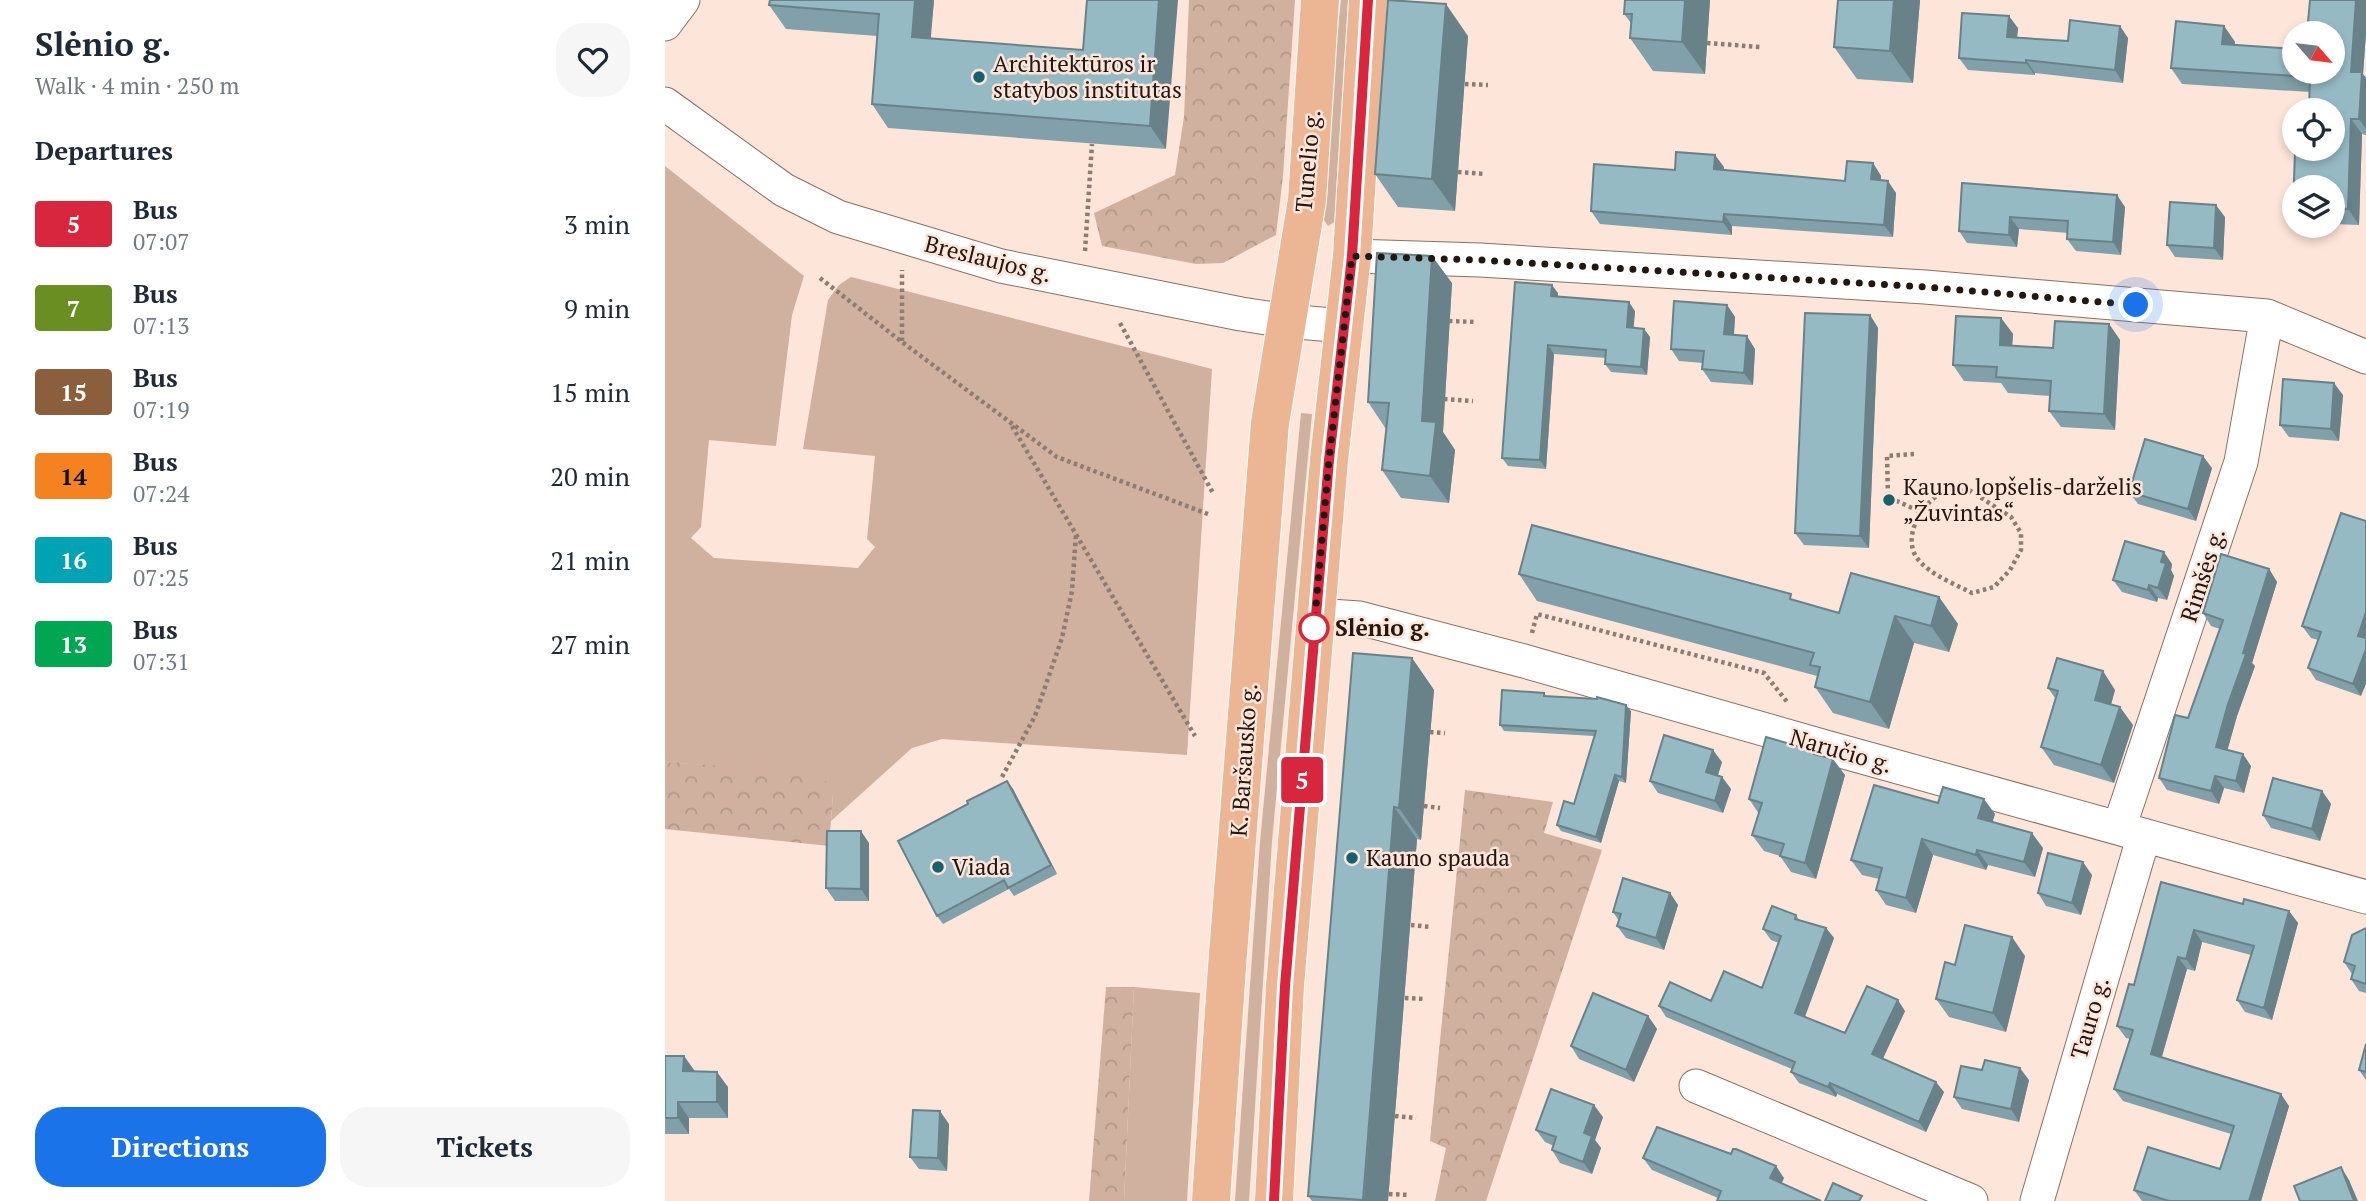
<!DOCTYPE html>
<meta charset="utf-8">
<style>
:root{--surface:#fff;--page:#f6f6f7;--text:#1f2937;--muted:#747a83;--accent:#1a73e8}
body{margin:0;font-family:"PT Serif",serif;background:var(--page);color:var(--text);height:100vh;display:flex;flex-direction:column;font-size:26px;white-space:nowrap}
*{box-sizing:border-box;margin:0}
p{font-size:23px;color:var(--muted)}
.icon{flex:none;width:38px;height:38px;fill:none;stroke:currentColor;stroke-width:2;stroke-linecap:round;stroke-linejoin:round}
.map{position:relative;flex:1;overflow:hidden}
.sheet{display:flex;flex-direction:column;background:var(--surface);width:665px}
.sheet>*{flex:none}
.badge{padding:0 14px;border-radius:5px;font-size:24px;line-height:46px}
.needle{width:46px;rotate:118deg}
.tools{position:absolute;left:1617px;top:21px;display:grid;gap:14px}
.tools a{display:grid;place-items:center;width:63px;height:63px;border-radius:50%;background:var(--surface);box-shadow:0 4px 10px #0003;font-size:35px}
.you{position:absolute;width:35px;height:35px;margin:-18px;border:5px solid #fff;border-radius:50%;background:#1a73e8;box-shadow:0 0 0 10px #1a73e833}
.map>.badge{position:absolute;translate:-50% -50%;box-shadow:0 0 0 4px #fff}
h2{padding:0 35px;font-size:26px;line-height:63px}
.round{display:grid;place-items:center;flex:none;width:74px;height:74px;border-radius:28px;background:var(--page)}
.headline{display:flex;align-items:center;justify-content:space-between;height:119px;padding:0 35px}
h1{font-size:33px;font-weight:700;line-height:52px}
.button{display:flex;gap:14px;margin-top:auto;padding:14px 35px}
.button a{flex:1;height:80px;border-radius:28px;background:var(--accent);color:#fff;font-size:28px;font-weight:700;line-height:80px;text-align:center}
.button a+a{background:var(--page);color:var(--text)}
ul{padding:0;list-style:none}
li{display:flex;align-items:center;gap:21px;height:84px;padding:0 35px}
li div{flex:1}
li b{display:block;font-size:26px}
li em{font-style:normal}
li .badge{min-width:77px;font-weight:700;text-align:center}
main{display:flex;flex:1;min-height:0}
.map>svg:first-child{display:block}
.grass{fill:#d0b09f}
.forest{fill:url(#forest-crowns)}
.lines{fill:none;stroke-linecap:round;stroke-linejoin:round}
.minor-casing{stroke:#8b7062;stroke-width:35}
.major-casing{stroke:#fff;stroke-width:40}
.path{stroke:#8e7c73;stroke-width:4.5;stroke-dasharray:3.5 3.5;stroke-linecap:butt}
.minor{stroke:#fff;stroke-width:33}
.major{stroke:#ecb594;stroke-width:38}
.wall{fill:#81a0a9}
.shaded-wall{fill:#698289}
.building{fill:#96bac4;stroke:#698289;stroke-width:2}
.line-casing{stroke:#fff;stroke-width:16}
.line{stroke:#d7263d;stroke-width:10}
.walk{stroke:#221711;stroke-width:7;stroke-dasharray:0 12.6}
.poi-dot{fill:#185f70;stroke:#fee5d9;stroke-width:2.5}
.stop-dot{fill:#fff;stroke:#d7263d;stroke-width:3.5}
.labels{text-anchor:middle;stroke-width:5;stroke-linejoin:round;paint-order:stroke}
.poi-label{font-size:23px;fill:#221711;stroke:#fee5d9;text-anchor:start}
.street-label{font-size:23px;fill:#221711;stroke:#fee5d9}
.stop-label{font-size:23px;font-weight:bold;fill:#221711;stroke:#fee5d9;text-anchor:start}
</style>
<main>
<section class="sheet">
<div class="headline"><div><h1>Slėnio g.</h1><p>Walk · 4 min · 250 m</p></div><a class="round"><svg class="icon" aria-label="heart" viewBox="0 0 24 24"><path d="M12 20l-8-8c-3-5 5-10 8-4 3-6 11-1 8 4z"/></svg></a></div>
<h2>Departures</h2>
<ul>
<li><span class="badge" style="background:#d7263d;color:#fff">5</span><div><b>Bus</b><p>07:07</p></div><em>3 min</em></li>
<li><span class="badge" style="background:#6b8e23;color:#fff">7</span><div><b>Bus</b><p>07:13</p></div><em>9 min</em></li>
<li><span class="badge" style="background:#8b5e3c;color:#fff">15</span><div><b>Bus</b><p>07:19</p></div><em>15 min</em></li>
<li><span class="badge" style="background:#f58220;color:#111">14</span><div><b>Bus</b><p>07:24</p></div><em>20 min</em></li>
<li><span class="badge" style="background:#00a3b4;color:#fff">16</span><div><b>Bus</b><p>07:25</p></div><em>21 min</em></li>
<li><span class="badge" style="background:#00a651;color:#fff">13</span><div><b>Bus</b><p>07:31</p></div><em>27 min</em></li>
</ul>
<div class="button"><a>Directions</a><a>Tickets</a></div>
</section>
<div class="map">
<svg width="1701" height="1201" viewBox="0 0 1701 1201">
<defs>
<pattern id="forest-crowns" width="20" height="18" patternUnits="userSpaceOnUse" patternTransform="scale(1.75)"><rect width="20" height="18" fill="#d0b09f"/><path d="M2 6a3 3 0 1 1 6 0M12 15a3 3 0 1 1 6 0" fill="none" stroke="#b29788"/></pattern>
</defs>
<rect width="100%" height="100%" fill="#fee5d9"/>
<!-- grass -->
<path class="grass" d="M676 0H686L674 219 663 226 659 220 666 91Z
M0 166 139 276 127 315 111 446 44 440 36 527 26 538 49 558 193 568 210 547 202 539 210 456 138 449 163 300 174 285 186 277 547 369 522 755 277 739 247 748 166 821 168 794 73 768 0 762Z
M636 413 647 414 607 841 584 1201H570L595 842Z
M469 987 535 993 522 1201H459Z"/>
<!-- forest -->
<path class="forest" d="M524 0H630L618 176 611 235 558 263 531 264 437 246 429 213 510 175 519 117Z
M0 762 156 773 168 794 164 846 0 829Z
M800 790 888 802 879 833 937 850 821 1201H770L781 1148 765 1141Z
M441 987H469L459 1201H424Z"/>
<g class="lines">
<defs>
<path id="minor" d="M0 24 18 0
M0 104 119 190 173 217 336 266 576 314 621 321 679 326
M687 256 815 260 1260 287 1602 316 1701 357
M650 615 694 618 859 661 1161 747 1701 897
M1454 828 1576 462 1602 316
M1031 1086 1306 1201
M1372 1201 1479 835"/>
<path id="major" d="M546 1201 562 967 605 423 642 200 655 0
M609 1201 620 986 664 460 687 256 703 0"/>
</defs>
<!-- minor casing -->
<use href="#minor" class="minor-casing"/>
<!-- major casing -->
<use href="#major" class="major-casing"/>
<!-- path -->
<path class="path" d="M1042 43 1095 47
M800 84 823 85
M793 172 819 174
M420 251 427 144
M155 278 237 342 392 457 543 514
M784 321 812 322
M455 323 549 495
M237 341V270
M779 399 808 401
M347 426 530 736
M1249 454 1222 456 1223 497 1256 512
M1304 490 1346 517 1356 533V550L1345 570 1329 587 1307 593C1288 583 1265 575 1252 558 1236 536 1259 498 1282 491 1288 490 1297 491 1304 490Z
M867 633 872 614 1099 673 1123 703
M765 732 780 733
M337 777 370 716 397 638 407 591 411 534
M759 806 775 808
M746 925 765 927
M740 998 760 999
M730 1116 751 1118
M724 1194 745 1195"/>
<!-- minor -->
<use href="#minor" class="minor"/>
<!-- major -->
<use href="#major" class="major"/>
</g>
<!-- wall -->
<path class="wall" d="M105 0H269L265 38 418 50 422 0 501 149 223 128 207 104 212 36 121 29 104 5Z
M1045 0 1040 74 988 71 965 38 966 23 959 14Z
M1173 0H1255L1248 83 1192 79 1169 47Z
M1645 0H1701V33L1698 74 1701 78V135L1697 134 1694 225 1668 224V187H1629V209L1628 207 1630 152H1641L1642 149H1668V110H1644L1645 92 1517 84 1506 68 1511 21 1559 26 1570 42 1569 45 1629 49V72H1668V33H1642Z
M1353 28 1352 37 1403 41 1463 38 1458 83 1370 73V75L1303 70 1294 58Z
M803 36 790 211 733 207 710 174Z
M1208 163 1216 176V180L1231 193 1228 237 1067 226V235L935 224 926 211 1059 167V170L1180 181Z
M1297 183 1460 207 1456 255 1411 251 1402 239 1403 233 1354 229 1352 247 1302 243 1294 231Z
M1560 217 1558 260 1510 257 1502 245Z
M787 283 778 432 790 450 784 503 736 498 717 470 721 429 703 402Z
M893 293V296L970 311 968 328 979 329 985 337 982 375 946 372 940 364 941 358 889 354 881 469 843 466 837 458Z
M1062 305 1070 317 1069 335 1090 349 1088 385 1046 382 1037 369 1038 363 1014 361 1006 349Z
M1205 315 1213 328 1204 548 1139 545 1130 533Z
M1336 318 1348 334 1347 346 1388 348 1444 324 1455 340 1450 430 1396 427 1384 411 1385 396 1343 393 1336 383 1299 381 1288 365Z
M1678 395 1674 441 1624 437 1615 425Z
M1547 468 1531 521 1473 504 1464 492Z
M1676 513 1696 696 1651 680 1643 668 1653 640 1646 638 1637 626Z
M1507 564 1506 570 1509 576 1502 600 1493 598 1492 602 1457 592 1448 580Z
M1604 569 1612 582 1587 663 1590 666 1572 716 1562 750 1586 766 1579 793 1559 788 1554 804 1502 790 1494 778 1523 718 1555 629 1546 626 1538 613Z
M854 574 1131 601 1174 613 1274 597 1293 624 1284 652 1249 643 1224 729 1168 713 1150 687 1152 676 872 601Z
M747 658 769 690 756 840 752 839 723 1201H647L643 1196Z
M1383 688 1450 690 1446 705 1468 725 1449 783 1389 765 1376 747 1390 698Z
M879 693 882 697 966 711 961 783 954 781 936 843 896 831 892 825 909 804 929 736 839 731 835 725Z
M1150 751 1153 755 1180 775 1151 879 1126 872 1115 856 1099 851 1087 835 1094 814 1084 799Z
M1057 762 1053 775 1057 777 1066 789 1058 813 993 793 985 781Z
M342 781 348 789 392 874 349 896 344 889 278 924 272 916 303 804Z
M1657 791 1666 804 1655 841 1606 828 1598 815Z
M1273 803 1330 814 1327 822 1378 848 1370 877 1323 865 1321 870 1268 855 1251 913 1221 905 1211 890 1214 879 1197 875 1186 860Z
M204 843V901H170L161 888Z
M1427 875 1416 915 1381 906 1373 893Z
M1496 882 1578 904 1624 911 1633 923 1607 1020 1580 1012 1572 1000 1586 955 1537 942 1530 971 1522 969 1497 1057 1624 1106 1596 1201H1477L1469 1190 1555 1169 1566 1134 1458 1101 1449 1089 1465 1039 1461 1038 1452 1026 1469 985Z
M1005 893 1013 905 999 950 961 938 952 926 954 921 948 912Z
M1131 915 1134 920 1161 928 1169 938 1140 1017 1180 1033 1240 1011 1218 1058 1279 1092 1261 1132 1172 1094 1171 1097 1134 1083 1126 1072 1127 1069 1001 1017 994 1006 1046 1001 1097 988 1114 943 1106 940 1098 929Z
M1701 928V993L1694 991 1686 979 1687 974 1679 962Z
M1360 956 1341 1032 1284 1017 1271 999 1290 965Z
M983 1016 992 1029 969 1082 914 1059 906 1046Z
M1701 1044V1080L1694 1070Z
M0 1056H19L30 1071 63 1087V1118H24V1134H0Z
M1317 1070 1364 1080 1354 1122 1297 1109 1289 1097Z
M938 1117 930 1140 936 1148 927 1174 895 1163 887 1150 889 1146 880 1142 871 1130Z
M284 1124 282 1171 254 1169 245 1157Z
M1066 1154 1119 1178 1053 1198 987 1170 978 1158Z"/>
<!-- shaded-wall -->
<path class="shaded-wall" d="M250 0H269L264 60 247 37Z
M494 0H513L501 149 485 126Z
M1020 0H1045L1040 74 1017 42Z
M1229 0H1255L1248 83 1225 51Z
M1691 0H1701V33L1698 74 1701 78V129L1694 119 1686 72Z
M781 4 803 36 790 211 767 179Z
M1344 16 1353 28 1351 49 1342 37Z
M1455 26 1463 38 1458 83 1450 70Z
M1559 26 1570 42 1568 60 1557 44Z
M1361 60 1370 73V75L1361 63Z
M1686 119 1697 134 1694 225 1683 209Z
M1050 155 1059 167 1058 182 1049 169Z
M1208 163 1216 176 1215 192 1206 179Z
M1223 181 1231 193 1228 237 1219 225Z
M1452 195 1460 207 1456 255 1448 242Z
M1551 205 1560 217 1558 260 1549 248Z
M1059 214 1067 226V235L1058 222Z
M1345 217 1354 229 1352 247 1344 235Z
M767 256 787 283 778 432 790 450 784 503 765 476 757 421Z
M887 285 893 293 892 304 886 296Z
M964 302 970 311 968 336 962 327Z
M1062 305 1070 317 1068 347 1059 334Z
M1205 315 1213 328 1204 548 1195 536Z
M1336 318 1348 334 1346 361 1335 345Z
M1444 324 1455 340 1450 430 1439 414Z
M979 329 985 337 982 375 976 367Z
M1082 336 1090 349 1088 385 1079 373Z
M883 345 889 354 881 469 875 460Z
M1669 383 1678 395 1674 441 1666 429Z
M1538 456 1547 468 1531 521 1523 509Z
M1499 552 1507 564 1506 570 1509 576 1502 600 1493 588 1496 562Z
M1604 569 1612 582 1587 663 1590 666 1572 716 1560 759 1551 747 1578 653Z
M1484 585 1493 598 1492 602 1483 590Z
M1274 597 1293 624 1284 652 1266 626Z
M1701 612V647L1693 636Z
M1230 616 1249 643 1224 729 1205 702Z
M1701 649V684L1696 696 1688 684Z
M747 658 769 690 756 840 734 808Z
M1438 671 1450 690 1442 718 1430 700Z
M961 705 966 711 961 783 957 777Z
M1455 707 1468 725 1449 783 1436 765Z
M1048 750 1057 762 1050 784 1041 772Z
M1578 754 1586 766 1579 793 1571 781Z
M1168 759 1180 775 1151 879 1140 863Z
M950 775 954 781 936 843 931 837Z
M1550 776 1559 788 1554 804 1546 791Z
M1057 777 1066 789 1058 813 1050 801Z
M342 781 348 789 392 874 386 865Z
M1657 791 1666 804 1655 841 1647 829Z
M1319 799 1330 814 1324 834 1313 818Z
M729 807 752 839 723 1201H699Z
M196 831 204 843V901L196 889Z
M1367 833 1378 848 1370 877 1359 862Z
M1257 839 1268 855 1251 913 1241 898Z
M1312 850 1323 865 1321 870 1311 855Z
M1418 862 1427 875 1416 915 1407 903Z
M1005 893 1013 905 999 950 991 938Z
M1624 911 1633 923 1607 1020 1599 1008Z
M1161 928 1169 938 1137 1024 1130 1013Z
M1529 930 1537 942 1530 971 1521 959Z
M1347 937 1360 956 1341 1032 1328 1013Z
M1513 957 1522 969 1494 1066 1486 1054Z
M1233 1000 1240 1011 1215 1065 1207 1054Z
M983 1016 992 1029 969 1082 961 1070Z
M19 1056 30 1072 18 1071Z
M1355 1068 1364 1080 1354 1122 1346 1109Z
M52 1072 63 1087V1118L52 1102Z
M1271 1082 1279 1092 1261 1132 1254 1122Z
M1165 1083 1172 1094 1171 1097 1163 1087Z
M1616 1094 1624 1106 1596 1201H1584Z
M13 1102 24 1118V1134L13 1118Z
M929 1105 938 1117 930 1140 936 1148 927 1174 918 1162 919 1133Z
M275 1111 284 1124 282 1171 273 1158Z
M1111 1166 1119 1178 1114 1190 1105 1178Z
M1676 1167 1684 1180 1693 1201H1689Z"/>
<!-- building -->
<path class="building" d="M105 0H250L247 37 418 50 422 0H494L485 126 207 104 214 14 104 5Z
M723 0 781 4 767 179 710 174Z
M960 0H1020L1017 42 965 38 967 14H959Z
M1173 0H1229L1225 51 1169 47Z
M1645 0H1691L1686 72H1697L1694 119H1686L1683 209 1668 208V187H1629V207H1628L1630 152H1641L1642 149H1668V110H1644L1645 77 1506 68 1511 21 1559 26 1557 44 1629 49V72H1668V33H1642Z
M1297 13 1344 16 1342 37 1403 41 1405 20 1455 26 1450 70 1361 60V63L1294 58Z
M1011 152 1050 155 1049 169 1180 181 1182 161 1208 163 1206 179 1223 181 1219 225 1059 214 1058 222 926 211 929 164 1010 170Z
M1297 183 1452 195 1448 242 1402 239 1403 221 1345 217 1344 235 1294 231Z
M1505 202 1551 205 1549 248 1502 245Z
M712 253 767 256 757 421 771 422 765 476 717 470 724 403 703 402Z
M850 282 887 285 886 296 964 302 962 327 979 329 976 367 940 364 941 350 883 345 875 460 837 458Z
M1009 301 1062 305 1059 334 1082 336 1079 373 1037 369 1039 351 1006 349Z
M1140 313 1205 315 1195 536 1130 533Z
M1291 316 1336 318 1335 345 1388 348 1390 321 1444 324 1439 414 1384 411 1386 381 1331 377 1332 367 1288 365Z
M1618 379 1669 383 1666 429 1615 425Z
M1480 439 1538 456 1523 509 1464 492Z
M1676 513 1701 521V612L1693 636 1701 638V649L1688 684 1643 668 1656 632 1637 626Z
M867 525 1126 594 1125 599 1174 613 1186 573 1274 597 1266 626 1230 616 1205 702 1150 687 1155 667 1145 665 1149 653 854 574Z
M1460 541 1499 552 1496 562 1501 563 1493 588 1484 585 1483 590 1448 580Z
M1556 554 1604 569 1578 653 1581 654 1563 704 1551 747 1578 754 1571 781 1550 776 1546 791 1494 778 1510 715 1523 718 1558 620 1538 613Z
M688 653 747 658 734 808 729 807 698 1200 643 1196Z
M1392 658 1438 671 1430 700 1455 707 1436 765 1376 747 1393 691 1383 688Z
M837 690 879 693V696L932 699V697L961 705 957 777 950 775 931 837 892 825 899 801 909 804 931 731 835 725Z
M999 735 1048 750 1041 772 1057 777 1050 801 985 781Z
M1101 737 1150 751 1149 754 1168 759 1140 863 1115 856 1119 844 1087 835 1097 803 1084 799Z
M1608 778 1657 791 1647 829 1598 815Z
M342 781 386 865 343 888 339 880 272 916 233 841 303 804 302 801Z
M1209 785 1273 803 1278 787 1319 799 1313 818 1367 833 1359 862 1312 850 1311 855 1257 839 1241 898 1211 890 1217 868 1186 860Z
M162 831H196V889L161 888Z
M1383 853 1418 862 1407 903 1373 893Z
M958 878 1005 893 991 938 952 926 956 914 948 912Z
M1496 882 1578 904 1579 899 1624 911 1599 1008 1572 1000 1589 946 1529 930 1521 959 1513 957 1486 1054 1616 1094 1584 1201H1504L1469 1190 1483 1147 1555 1169 1569 1126 1449 1089 1468 1030 1452 1026 1464 984 1469 985Z
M1107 906 1131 915 1130 919 1161 928 1130 1013 1180 1033 1202 986 1233 1000 1207 1054 1271 1082 1254 1122 1165 1083 1163 1087 1126 1072 1130 1062 994 1006 1005 982 1046 1001 1059 971 1097 988 1116 936 1098 929Z
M1300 925 1347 937 1328 1013 1271 999 1280 962 1290 965Z
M1701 928V984L1686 979 1690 966 1679 962 1687 935Z
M928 993 983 1016 961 1070 906 1046Z
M1701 1044V1072L1694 1070Z
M0 1056H19L18 1071 52 1072V1102H13V1118H0Z
M1320 1060 1355 1068 1346 1109 1289 1097 1296 1066 1317 1070Z
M886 1089 929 1105 919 1133 927 1136 918 1162 887 1150 891 1137 871 1130Z
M248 1110 275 1111 273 1158 245 1157Z
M992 1127 1066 1154 1068 1149H1071L1111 1166 1105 1178 1156 1201H1052L1056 1191 978 1158Z
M1676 1167 1689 1201H1635L1629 1186Z
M1168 1183 1197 1196 1194 1201H1160Z"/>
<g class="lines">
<defs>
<path id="line" d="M609 1201 620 986 664 460 687 256 703 0"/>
</defs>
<!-- line casing -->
<use href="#line" class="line-casing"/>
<!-- line -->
<use href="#line" class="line"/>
<!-- walk -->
<path class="walk" d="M649 628 664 460 687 256 815 260 1260 287 1471 305"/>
</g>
<!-- markers -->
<g class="poi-dot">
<circle cx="314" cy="77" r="7"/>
<circle cx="1224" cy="500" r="7"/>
<circle cx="687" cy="858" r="7"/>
<circle cx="273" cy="867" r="7"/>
</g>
<circle class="stop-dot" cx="649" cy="628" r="14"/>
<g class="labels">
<!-- poi labels -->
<g class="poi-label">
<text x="328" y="72">Architektūros ir<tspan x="328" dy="26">statybos institutas</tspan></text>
<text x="1238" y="495">Kauno lopšelis-darželis<tspan x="1238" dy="26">„Žuvintas“</tspan></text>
<text x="701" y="866">Kauno spauda</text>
<text x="287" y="875">Viada</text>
</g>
<!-- street labels -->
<g class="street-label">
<text transform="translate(643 161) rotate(-85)" y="8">Tunelio g.</text>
<text transform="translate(323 259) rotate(14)" y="8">Breslaujos g.</text>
<text transform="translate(1538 575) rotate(-72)" y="8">Rimšės g.</text>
<text transform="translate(1176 751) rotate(16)" y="8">Naručio g.</text>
<text transform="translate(579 760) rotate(-86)" y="8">K. Baršausko g.</text>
<text transform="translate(1425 1018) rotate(-74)" y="8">Tauro g.</text>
</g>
<!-- stop labels -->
<g class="stop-label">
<text x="670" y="636">Slėnio g.</text>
</g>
</g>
</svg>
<div class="tools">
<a><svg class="needle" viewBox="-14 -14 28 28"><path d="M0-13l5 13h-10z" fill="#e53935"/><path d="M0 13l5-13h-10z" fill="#747a83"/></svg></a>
<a><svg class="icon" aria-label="locate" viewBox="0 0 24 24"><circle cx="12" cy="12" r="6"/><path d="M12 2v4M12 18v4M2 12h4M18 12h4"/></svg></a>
<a><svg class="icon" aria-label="layers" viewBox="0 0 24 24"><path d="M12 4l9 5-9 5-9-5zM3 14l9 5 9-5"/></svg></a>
</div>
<div class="you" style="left:1471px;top:305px"></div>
<b class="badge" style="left:637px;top:780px;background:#d7263d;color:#fff">5</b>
</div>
</main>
